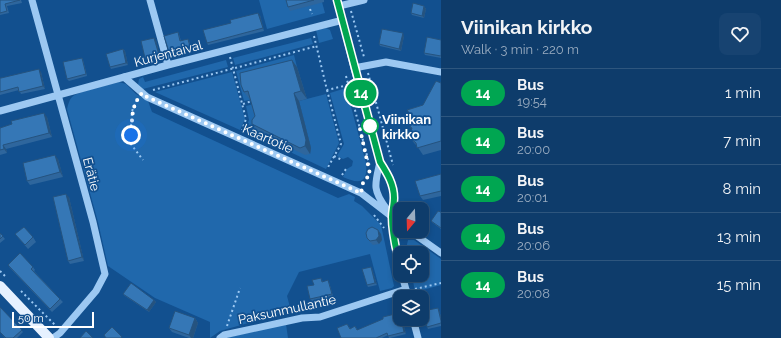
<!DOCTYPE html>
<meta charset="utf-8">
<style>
:root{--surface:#0e3c6b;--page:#174371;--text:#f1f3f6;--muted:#9badc1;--line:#2e567e}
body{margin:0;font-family:Raleway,sans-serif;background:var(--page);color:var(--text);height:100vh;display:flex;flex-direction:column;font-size:15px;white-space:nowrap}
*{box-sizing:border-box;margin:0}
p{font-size:13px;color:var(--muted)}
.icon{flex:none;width:22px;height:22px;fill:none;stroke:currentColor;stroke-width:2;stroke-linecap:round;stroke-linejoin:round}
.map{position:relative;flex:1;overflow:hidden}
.drawer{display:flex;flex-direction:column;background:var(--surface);width:340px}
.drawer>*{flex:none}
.badge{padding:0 8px;border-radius:13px;font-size:14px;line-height:26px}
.needle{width:26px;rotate:199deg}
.tools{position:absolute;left:393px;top:202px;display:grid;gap:8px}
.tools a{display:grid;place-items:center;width:36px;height:36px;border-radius:8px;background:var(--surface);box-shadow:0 2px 6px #0003,0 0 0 1px var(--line);font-size:20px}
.scale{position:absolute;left:12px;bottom:10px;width:82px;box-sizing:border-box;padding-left:4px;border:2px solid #fff;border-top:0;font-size:11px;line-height:14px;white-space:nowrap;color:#fff;-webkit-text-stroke:3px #12508f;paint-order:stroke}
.you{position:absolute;width:20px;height:20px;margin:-10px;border:3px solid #fff;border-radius:50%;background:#1a73e8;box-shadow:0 0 0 6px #1a73e833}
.map>.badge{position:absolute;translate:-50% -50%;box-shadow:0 0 0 2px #fff}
.round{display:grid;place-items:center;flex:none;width:42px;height:42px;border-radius:8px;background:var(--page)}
.head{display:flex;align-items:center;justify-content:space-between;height:68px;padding:0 20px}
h1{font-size:19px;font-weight:700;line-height:30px}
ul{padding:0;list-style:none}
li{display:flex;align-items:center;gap:12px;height:48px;padding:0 20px;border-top:1px solid var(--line)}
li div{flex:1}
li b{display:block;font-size:15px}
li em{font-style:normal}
li .badge{min-width:44px;font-weight:700;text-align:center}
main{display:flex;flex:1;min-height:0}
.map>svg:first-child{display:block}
.green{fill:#2068ac}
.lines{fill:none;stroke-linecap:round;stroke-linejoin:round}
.path{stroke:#9cc8f2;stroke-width:2;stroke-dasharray:2 3;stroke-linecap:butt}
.minor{stroke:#9cc8f2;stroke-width:7}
.major{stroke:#e6f1ff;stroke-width:10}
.wall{fill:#2e669d}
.shaded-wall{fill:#25537f}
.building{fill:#3577b6;stroke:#25537f}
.line-casing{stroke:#fff;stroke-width:9}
.line{stroke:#00a651;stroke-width:6}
.walk{stroke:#fff;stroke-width:4;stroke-dasharray:0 7.2}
.stop-dot{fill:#fff;stroke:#00a651;stroke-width:2}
.labels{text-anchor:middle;stroke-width:3.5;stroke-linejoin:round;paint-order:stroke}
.street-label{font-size:13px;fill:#fff;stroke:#12508f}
.stop-label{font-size:13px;font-weight:bold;fill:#fff;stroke:#12508f;text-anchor:start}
</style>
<main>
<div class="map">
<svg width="441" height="338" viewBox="0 0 441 338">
<rect width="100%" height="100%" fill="#12508f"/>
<!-- green -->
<path class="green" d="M259 0H288L322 2 325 13 267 29Z
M326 28 330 30 333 39 319 43 316 30Z
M311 38 313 44 235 65 233 58Z
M294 55 297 67 245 81 246 93 250 100 244 101 236 71Z
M226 60 228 67 143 89 138 85 139 79 143 77 145 82Z
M232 72 245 119 240 130 155 92Z
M119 82 126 84 136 94 148 101 152 112 338 198 349 194 355 197 354 201 362 206 381 225 394 286 392 288 380 291 370 254 299 272 287 296 291 311 220 331 210 338V322L155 298 108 266 98 222 67 109C68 105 69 100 72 97 78 91 109 85 119 82Z
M346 88 366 163C368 184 359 184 343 177L347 169 352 166 353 161 348 157 343 159 337 156 344 144 330 93Z
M326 94 339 143 326 169 288 151 290 148 310 154 311 148 299 101Z
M254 104 267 136 264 141 244 131 249 120 246 106Z
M408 240H414L441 259V285L415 292 412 275H422V253H407L406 249Z
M286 324 288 338H225Z"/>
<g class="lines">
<!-- path -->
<path class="path" d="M310 9 312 14
M351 11 364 57
M314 36 327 90 348 85
M230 57 246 119 242 130
M368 73 393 165
M346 76 370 167
M153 90 317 46
M327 90 341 144 327 169
M137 100 132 111 130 143 143 160
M243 104 252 101
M334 156 342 160
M342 175 346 169
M374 215 384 228
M0 271 6 277
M415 289 441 283
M21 291 56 326
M398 301 400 307
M227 326 240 288"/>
<!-- minor -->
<path class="minor" d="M32 0 93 222 105 274 96 291 60 333 53 338
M150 0 168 65
M337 0 354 68 380 162 390 178 393 189 394 199 392 216 395 247 400 265
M339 6 364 0
M354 68 386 62 441 72
M124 77 147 97 361 193 400 223
M0 111 168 65 343 20
M380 162C375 184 372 189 386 208
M410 231 441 253
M402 275 408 297
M413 319 418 338
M220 338 224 335 302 318 320 317 406 289"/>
<!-- major -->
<path class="major" d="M0 286 49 338"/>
</g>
<!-- wall -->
<path class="wall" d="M0 0H21L22 3 7 6 9 13 0 15Z
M286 0H324V2L290 11 288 7Z
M424 6 426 9 424 18 412 15 411 13Z
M260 15 264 31 208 45 207 43 231 23Z
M178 32 179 34 181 41H189L192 49 170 54 169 52Z
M404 36 401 51 380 46 379 44Z
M156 40 160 57 147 60 145 58Z
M441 40V58L425 55 424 53Z
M123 49 125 51 128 65 111 69 110 67Z
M82 58 83 60 87 76 69 81 67 79Z
M297 67 307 99 299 101 311 148 310 154 305 155 258 132 252 124 255 116 250 99V100L244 92Z
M41 72 45 89 21 94 19 90 0 95V78H1Z
M441 83V150L423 155 417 146 415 144 409 137 412 129 410 127 413 119 407 110 423 105Z
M47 117 52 137 6 149 7 153 0 155V128L12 124Z
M58 159 63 177 30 185 27 181Z
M441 174V196L423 200 420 196Z
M69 197 84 261 70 264 68 261Z
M441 212V229L433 223 431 221Z
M0 233 5 239 0 243Z
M15 234 33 237 36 242 28 249Z
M381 234 382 240 379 244 373 245 370 242 367 238Z
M8 265 33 267 35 270 34 271 60 299 63 302 52 312 10 268Z
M371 267 372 269 377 285 368 287 367 285Z
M322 280 323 282H329L333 296 312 301 310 299 314 285Z
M123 294 154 300 156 302 149 312 125 296Z
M0 307 23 332 17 338H5L0 332Z
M439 310 441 317V326L428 329 427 327Z
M195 318 198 323 193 338H189L172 332 169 328Z
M400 319H402L406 334 390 338H389L388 335 382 338H341L347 324 350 328H357V330Z"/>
<!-- shaded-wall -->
<path class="shaded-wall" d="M424 6 426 9 424 18 422 16Z
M258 13 260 15 264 31Z
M403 33 404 36 401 51 399 49Z
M154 38 156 40 160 57 159 55Z
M123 49 125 51 128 65 126 63Z
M292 60 297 67 307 99 301 91Z
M39 69 41 72 45 89 43 86Z
M294 93 299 101 311 148 310 154 305 146Z
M44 113 47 117 52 137 49 133Z
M3 145 6 149 7 153 4 149Z
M55 155 58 159 63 177 60 172Z
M66 194 69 197 84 261 82 257Z
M378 230 381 234 382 240 379 244 376 240Z
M371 267 372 269 377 285 375 283Z
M154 300 156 302 149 312 147 310Z
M438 308 439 310 441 317V321Z
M195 318 198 323 193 338H191L189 335Z
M401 319H402L406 334 404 332Z"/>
<!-- building -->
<path class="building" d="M0 0H20L5 4 7 11 0 13Z
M286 0H314L288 7Z
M413 3 424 6 422 16 411 13Z
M258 13 263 28 207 43 203 30 231 23 230 20Z
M382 29 403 33 399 49 379 44Z
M178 32 180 41 188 39 190 47 169 52 164 36Z
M427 37 441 40V56L424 53Z
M154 38 159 55 145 58 141 41Z
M123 49 126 63 110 67 106 54Z
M82 58 86 74 67 79 63 62Z
M292 60 301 91 294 93 306 140 305 146 300 148 252 124V120L255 116 248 91 244 92 241 85 240 73Z
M39 69 43 86 19 92 18 87 0 92V78H1Z
M436 81 441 83V141L417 148 416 143 409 137 412 128 410 127 413 118 407 110 423 105Z
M44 113 49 133 3 145 4 149 0 150V128L12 124 11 121Z
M55 155 60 172 27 181 23 163Z
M441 174V191L420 196 415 181Z
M66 194 82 257 68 261 53 197Z
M438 211 441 212V228L431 221Z
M24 227 33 237 25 245 15 234Z
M372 227 378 230 379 236 376 240 370 241 367 238 366 233 368 229Z
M0 233 3 236 0 239Z
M20 253 33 267 31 269 60 299 50 309 8 265Z
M371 267 375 283 367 285 362 269Z
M321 278 322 282 328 280 332 294 310 299 307 286 314 285 312 280Z
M131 283 154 300 147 310 123 294Z
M0 307 22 330 13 338H6L0 332Z
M438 308 441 321V323L427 327 423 311Z
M175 311 195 318 189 335 169 328Z
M399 313 400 319H401L404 332 388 336 387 333 376 338H341L337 328 347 324 350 329 355 326 357 330 383 319V317Z
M112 327 122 337 121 338H106L104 335Z
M86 331 93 338H80Z"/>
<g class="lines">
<defs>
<path id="line" d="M337 0 380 162C387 173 394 184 394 198 394 205 392 211 392 217 392 233 396 250 400 265"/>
</defs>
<!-- line casing -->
<use href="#line" class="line-casing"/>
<!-- line -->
<use href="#line" class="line"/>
<!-- walk -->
<path class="walk" d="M131 135C133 117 130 108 142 93L147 97 361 193 363 183 370 174 360 129 370 126"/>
</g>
<!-- markers -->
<circle class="stop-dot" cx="370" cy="126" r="8"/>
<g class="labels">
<!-- street labels -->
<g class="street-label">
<text transform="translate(168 53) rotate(-15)" y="5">Kurjentaival</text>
<text transform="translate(268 138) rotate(24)" y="5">Kaartotie</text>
<text transform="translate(92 174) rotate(75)" y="5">Erätie</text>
<text transform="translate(287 309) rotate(-12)" y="5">Paksunmullantie</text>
</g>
<!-- stop labels -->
<g class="stop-label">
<text x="382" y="124">Viinikan<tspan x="382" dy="15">kirkko</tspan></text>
</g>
</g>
</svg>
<div class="tools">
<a><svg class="needle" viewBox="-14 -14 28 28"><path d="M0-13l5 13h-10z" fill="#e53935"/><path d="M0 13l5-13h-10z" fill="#9badc1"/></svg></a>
<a><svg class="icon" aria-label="locate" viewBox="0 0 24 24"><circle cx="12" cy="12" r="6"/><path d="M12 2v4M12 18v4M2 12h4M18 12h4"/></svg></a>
<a><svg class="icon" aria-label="layers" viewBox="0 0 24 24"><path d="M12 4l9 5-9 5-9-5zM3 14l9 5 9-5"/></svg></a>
</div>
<div class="scale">50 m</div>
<div class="you" style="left:131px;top:135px"></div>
<b class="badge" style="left:361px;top:93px;background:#00a651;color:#fff">14</b>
</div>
<section class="drawer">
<div class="head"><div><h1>Viinikan kirkko</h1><p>Walk · 3 min · 220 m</p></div><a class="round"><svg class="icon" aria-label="heart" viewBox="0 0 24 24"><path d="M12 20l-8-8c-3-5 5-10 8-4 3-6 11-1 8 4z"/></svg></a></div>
<ul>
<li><span class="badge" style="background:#00a651;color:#fff">14</span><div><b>Bus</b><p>19:54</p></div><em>1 min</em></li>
<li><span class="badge" style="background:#00a651;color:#fff">14</span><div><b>Bus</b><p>20:00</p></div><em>7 min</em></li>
<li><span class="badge" style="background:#00a651;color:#fff">14</span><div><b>Bus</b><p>20:01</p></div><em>8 min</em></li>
<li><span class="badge" style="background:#00a651;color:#fff">14</span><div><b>Bus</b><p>20:06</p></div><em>13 min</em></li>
<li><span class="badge" style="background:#00a651;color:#fff">14</span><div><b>Bus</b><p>20:08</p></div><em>15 min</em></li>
</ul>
</section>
</main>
